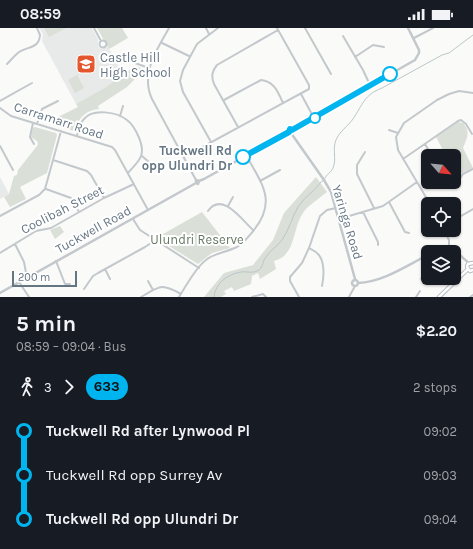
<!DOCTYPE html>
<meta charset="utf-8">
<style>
:root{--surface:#171b24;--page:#20242c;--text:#f1f3f6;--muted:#9ea1a6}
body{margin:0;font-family:Karla,sans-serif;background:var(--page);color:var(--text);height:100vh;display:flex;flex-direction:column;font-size:15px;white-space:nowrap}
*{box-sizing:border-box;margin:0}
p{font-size:13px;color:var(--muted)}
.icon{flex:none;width:22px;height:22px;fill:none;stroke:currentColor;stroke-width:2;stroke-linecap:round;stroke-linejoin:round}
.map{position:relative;height:269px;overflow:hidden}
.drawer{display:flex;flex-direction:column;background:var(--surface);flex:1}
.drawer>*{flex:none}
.badge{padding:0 8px;border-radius:13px;font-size:14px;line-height:26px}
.needle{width:26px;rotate:117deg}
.buttons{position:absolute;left:421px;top:121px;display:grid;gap:8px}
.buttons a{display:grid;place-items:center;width:40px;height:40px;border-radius:6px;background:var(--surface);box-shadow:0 1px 3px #0004;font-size:20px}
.scale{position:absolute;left:12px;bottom:10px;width:65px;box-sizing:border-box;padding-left:4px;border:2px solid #657683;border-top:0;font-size:11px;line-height:14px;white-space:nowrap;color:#657683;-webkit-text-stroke:3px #fff;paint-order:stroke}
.map>.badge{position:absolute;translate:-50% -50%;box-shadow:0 0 0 2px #fff}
.legs{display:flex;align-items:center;gap:6px;height:44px;padding:0 16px;font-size:13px}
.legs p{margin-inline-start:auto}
.overview{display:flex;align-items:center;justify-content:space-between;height:68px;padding:0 16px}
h1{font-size:22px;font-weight:700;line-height:30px}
ul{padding:0 16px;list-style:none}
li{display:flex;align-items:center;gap:14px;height:44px;font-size:15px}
li i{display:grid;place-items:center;width:6px;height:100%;margin:0 5px;background:currentColor}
li i::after{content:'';width:10px;height:10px;margin:-5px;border:3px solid;border-radius:50%;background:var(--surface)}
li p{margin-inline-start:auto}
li:first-child i{background:linear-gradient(#0000 50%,currentColor 0)}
li:last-child i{background:linear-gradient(currentColor 50%,#0000 0)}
.status{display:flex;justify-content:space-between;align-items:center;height:28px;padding:0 20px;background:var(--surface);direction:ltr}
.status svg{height:11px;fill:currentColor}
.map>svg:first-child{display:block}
.built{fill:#e8e9e9}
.green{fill:#dadfd7}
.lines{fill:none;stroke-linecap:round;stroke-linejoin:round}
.stream{stroke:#bbc7cb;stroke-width:1}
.secondary-casing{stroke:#b3babf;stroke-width:4.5}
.minor{stroke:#c3c8cc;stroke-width:2}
.tertiary{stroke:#c3c8cc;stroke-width:2.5}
.secondary{stroke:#fff;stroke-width:2.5}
.line-1-casing{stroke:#fff;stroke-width:9}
.line-1{stroke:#00b5ef;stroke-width:6}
.stop-1-dot{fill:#fff;stroke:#00b5ef;stroke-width:2}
.labels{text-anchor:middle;stroke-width:4;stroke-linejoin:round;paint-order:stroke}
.poi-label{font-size:13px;fill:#657683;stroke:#fff;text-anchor:start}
.street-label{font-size:13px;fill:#657683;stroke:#fff}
.stop-label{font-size:13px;font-weight:bold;fill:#657683;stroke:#fff;text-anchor:end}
.park-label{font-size:13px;fill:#687a64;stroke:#fff}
</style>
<div class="status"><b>08:59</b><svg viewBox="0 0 49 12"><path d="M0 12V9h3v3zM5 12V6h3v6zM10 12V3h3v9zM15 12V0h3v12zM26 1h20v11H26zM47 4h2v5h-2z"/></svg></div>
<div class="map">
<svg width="473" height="269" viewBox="0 0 473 269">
<rect width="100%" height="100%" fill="#fafaf8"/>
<!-- built -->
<path class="built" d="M39 0H92L98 11V18L101 21 108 19 123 47 106 59 76 76 42 13 43 6Z
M0 149 9 166 0 171Z"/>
<!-- green -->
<path class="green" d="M44 0H66L49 9Z
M97 0H122L128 10 109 21Z
M135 38 144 41V48L135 51 127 59 98 78 99 81C89 82 82 86 78 95 76 99 76 101 74 103L54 97 56 90 78 79 76 76 106 59Z
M77 47 84 60 75 65 68 52Z
M458 94 463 95C471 104 467 110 463 120L473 140 462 145 458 150 454 143V128H446L436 109Z
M35 99 56 105 57 107 47 145 20 159 26 171 10 179 4 169 9 166 14 148 17 147 18 142 37 118 38 116 37 113 31 109 33 100Z
M316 149 327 164C320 170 307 178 303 185 292 201 296 228 274 233L276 241 260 251 258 245 252 248 251 256 234 263 232 259 224 263 226 266 221 269H204L224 245 253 237 273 212 284 185Z
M202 184 230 220 212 225 198 236 156 210Z
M60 198 64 204 55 211 50 202Z"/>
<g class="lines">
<!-- stream -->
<path class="stream" d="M454 238 461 237
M420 251 428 246
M214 269C215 255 228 246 241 244 247 243 253 246 259 242 264 238 262 233 266 229 270 222 277 219 282 212 289 202 292 189 298 179 304 169 315 163 321 154L324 152C327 145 331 145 333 140 337 131 332 121 336 112 339 104 348 98 353 91 363 76 364 67 382 60L442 27 449 25 473 7"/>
<defs>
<path id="secondary" d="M468 241 467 238 468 236 473 235
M468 241 470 243 473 242
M439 269 468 241"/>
</defs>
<!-- secondary casing -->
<use href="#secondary" class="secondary-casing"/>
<!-- minor -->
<path class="minor" d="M94 0 101 13
M169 0C157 22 140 45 152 71L196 152
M206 0 209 6
M305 0 331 46
M343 8 363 42 370 57
M414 10 433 0
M99.5 16a3.5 3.5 0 1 1 7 0a3.5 3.5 0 1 1-7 0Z
M162 15 189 28
M355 29 373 17 384 19
M130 32 135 35 149 40
M7 36C11 32 15 27 19 24 28 18 39 21 40 7L37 0
M301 66 314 90
M224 72 261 52C274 53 278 64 283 75
M0 73 32 55
M0 80 11 88 112 119 115 122 148 182
M120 88 123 78
M33 95 30 109 34 116
M37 96 42 81 58 73
M238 99 214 56C211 48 212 43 217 37L278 2
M389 102 398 105
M77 108C78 102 80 95 84 91 93 80 117 84 127 92 135 98 145 118 141 128 139 134 132 140 128 145
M211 114 183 64 180 53 183 42 197 16 218 0
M425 116 432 128
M0 118 13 142
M365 124 357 137V146L374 180
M142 128 157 141
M184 129 309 61V57L277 0
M403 131 458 93 461 92 466 96 472 106
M53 132 87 143 91 147 104 170
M260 153 280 142
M460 158 459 152 463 146 473 141
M46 161 71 170 79 184
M389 174 405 204 409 205
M430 176 398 122 396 109 404 95 437 72 449 66 459 63 473 65
M228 178 233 169
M208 183C222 163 242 192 253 202
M363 184 378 214V217
M0 188 39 167 45 161 61 103
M133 191 140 202 199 240
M339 191 383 178 417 154
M454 192 473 181
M444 202 449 212V219
M15 216 24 234 27 250
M309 220C312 222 316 223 318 226 325 233 324 249 322 258
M0 225 36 203 51 200 104 170 134 156
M56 233 65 256H70
M105 241 110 251
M148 253 153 262
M19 254 29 269
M84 261 93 248 98 245 145 219 151 215 153 211
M141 269C160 258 161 255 181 266
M179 269C186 258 196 239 206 232 214 225 227 224 237 219 244 215 249 208 254 202 277 173 262 156 246 127
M252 269 263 266 266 269
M299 269 290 253V249L302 235 309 220 320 188 327 182 336 180
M349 269 355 258
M416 269 420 263
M470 269 473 267"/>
<!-- tertiary -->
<path class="tertiary" d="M292 102 415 32 419 25V22L408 0
M291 105 324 152 331 164 355 251
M196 155V152L199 153 204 151 289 104 290 101 292 102
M433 224C454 213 454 224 469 235
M352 255a3 3 0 1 1 6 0a3 3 0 1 1-6 0Z
M358 255C383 254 406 238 428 227
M0 265 196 155 198 156 199 153"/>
<!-- secondary -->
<use href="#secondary" class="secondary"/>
</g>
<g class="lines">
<defs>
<path id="line-1" d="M243 129 289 104 290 101 292 102 390 46"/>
</defs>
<!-- line-1 casing -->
<use href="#line-1" class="line-1-casing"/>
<!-- line-1 -->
<use href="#line-1" class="line-1"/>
</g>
<!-- icons -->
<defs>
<symbol id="school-square" viewBox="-11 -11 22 22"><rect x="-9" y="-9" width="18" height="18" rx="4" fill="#e4572e" stroke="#fff"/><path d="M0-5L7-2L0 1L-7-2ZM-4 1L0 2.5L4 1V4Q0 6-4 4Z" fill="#fff"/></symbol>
</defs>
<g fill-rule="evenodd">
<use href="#school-square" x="75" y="25" width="22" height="22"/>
</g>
<!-- markers -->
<g class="stop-1-dot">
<circle cx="390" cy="46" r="7"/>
<circle cx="315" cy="90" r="5"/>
<circle cx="243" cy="129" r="7"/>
</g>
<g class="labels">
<!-- poi labels -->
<g class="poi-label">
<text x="100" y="34">Castle Hill<tspan x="100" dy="15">High School</tspan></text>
</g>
<!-- street labels -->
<g class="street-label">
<text transform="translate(59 92) rotate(18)" y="5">Carramarr Road</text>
<text transform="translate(62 181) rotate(-27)" y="5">Coolibah Street</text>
<text transform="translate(348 194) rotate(73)" y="5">Yaringa Road</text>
<text transform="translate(93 201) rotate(-29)" y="5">Tuckwell Road</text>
</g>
<!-- stop labels -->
<g class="stop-label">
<text x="232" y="127">Tuckwell Rd<tspan x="232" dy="15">opp Ulundri Dr</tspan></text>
</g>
<!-- park labels -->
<g class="park-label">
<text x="197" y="216">Ulundri Reserve</text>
</g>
</g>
</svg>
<div class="buttons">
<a><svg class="needle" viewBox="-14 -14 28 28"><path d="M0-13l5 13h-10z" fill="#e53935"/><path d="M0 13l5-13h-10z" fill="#9ea1a6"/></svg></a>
<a><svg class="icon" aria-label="locate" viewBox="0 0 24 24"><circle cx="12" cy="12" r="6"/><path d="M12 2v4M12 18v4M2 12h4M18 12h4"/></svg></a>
<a><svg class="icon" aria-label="layers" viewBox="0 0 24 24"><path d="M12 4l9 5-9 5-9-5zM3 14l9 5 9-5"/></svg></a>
</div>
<div class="scale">200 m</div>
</div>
<section class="drawer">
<div class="overview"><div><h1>5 min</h1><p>08:59 – 09:04 · Bus</p></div><b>$2.20</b></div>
<div class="legs"><svg class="icon" aria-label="walk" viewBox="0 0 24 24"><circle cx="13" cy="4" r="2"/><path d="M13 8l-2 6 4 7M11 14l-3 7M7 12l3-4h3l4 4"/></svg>3<svg class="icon" aria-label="forward" viewBox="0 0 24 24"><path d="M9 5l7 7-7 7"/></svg><b class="badge" style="background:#00b5ef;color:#111">633</b><p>2 stops</p></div>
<ul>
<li><i style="color:#00b5ef"></i><b>Tuckwell Rd after Lynwood Pl</b><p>09:02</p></li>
<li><i style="color:#00b5ef"></i><span>Tuckwell Rd opp Surrey Av</span><p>09:03</p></li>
<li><i style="color:#00b5ef"></i><b>Tuckwell Rd opp Ulundri Dr</b><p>09:04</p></li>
</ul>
</section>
